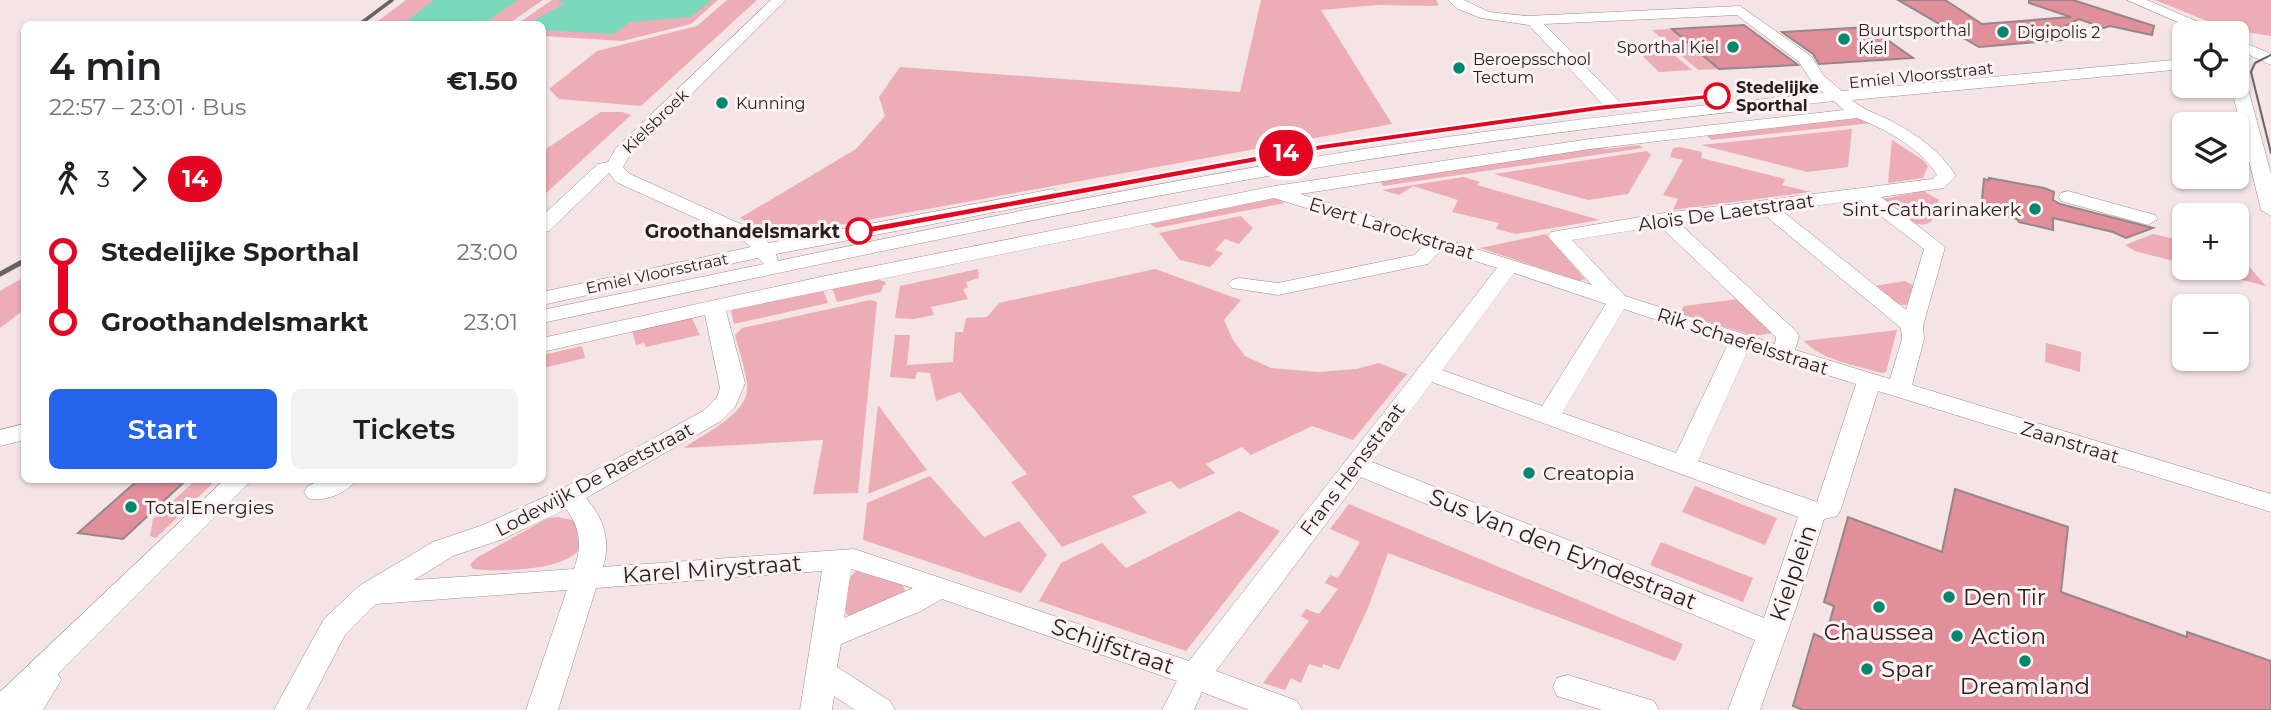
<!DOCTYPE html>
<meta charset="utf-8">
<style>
:root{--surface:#fff;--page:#f2f2f2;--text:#202124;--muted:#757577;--accent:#2563eb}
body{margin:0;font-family:Montserrat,sans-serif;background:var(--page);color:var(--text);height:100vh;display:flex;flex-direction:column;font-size:26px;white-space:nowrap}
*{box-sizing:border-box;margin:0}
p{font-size:23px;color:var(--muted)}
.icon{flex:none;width:38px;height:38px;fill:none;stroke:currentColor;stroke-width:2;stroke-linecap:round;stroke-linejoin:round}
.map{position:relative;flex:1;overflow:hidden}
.panel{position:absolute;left:21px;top:21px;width:525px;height:462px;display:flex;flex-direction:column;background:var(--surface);border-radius:10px;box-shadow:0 2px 5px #0004}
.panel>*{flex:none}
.badge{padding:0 14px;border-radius:23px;font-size:24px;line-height:46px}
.fabs{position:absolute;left:2172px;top:21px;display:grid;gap:14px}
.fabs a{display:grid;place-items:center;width:77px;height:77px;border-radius:10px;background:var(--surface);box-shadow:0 2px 5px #0004;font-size:35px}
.map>.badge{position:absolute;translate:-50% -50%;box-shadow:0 0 0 4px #fff}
.legs{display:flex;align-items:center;gap:10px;height:77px;padding:0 28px;font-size:23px}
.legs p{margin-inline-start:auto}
.headline{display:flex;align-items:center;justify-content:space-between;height:119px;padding:0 28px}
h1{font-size:38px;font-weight:600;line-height:52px}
.action{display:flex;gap:14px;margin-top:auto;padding:14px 28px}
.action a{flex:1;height:80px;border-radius:10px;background:var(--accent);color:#fff;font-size:28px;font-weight:600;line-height:80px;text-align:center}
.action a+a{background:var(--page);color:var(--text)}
ul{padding:0 28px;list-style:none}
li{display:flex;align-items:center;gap:24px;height:70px;font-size:26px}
li i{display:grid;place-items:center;width:10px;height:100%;margin:0 9px;background:currentColor}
li i::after{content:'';width:18px;height:18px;margin:-9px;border:5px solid;border-radius:50%;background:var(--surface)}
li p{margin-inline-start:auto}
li:first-child i{background:linear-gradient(#0000 50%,currentColor 0)}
li:last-child i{background:linear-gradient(currentColor 50%,#0000 0)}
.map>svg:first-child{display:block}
.green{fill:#edadb6}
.water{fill:#78d9bb}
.building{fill:#e28f9c;stroke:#958789;stroke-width:2}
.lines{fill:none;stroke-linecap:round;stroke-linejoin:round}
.minor-casing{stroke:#9a8c8e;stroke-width:1}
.minor{fill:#fff;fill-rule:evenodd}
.tram{stroke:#6b6263;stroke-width:2}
.rail-far1{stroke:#6b6263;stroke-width:3.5}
.rail{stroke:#6b6263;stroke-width:5}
.line-1{fill:#e40521;stroke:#fff;stroke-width:2}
.poi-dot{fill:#03886d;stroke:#fff2f4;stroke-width:2.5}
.stop-1-dot{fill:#fff;stroke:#e40521;stroke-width:3.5}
.labels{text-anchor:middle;stroke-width:6;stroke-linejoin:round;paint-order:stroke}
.far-poi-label{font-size:16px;fill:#251f20;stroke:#fff2f4;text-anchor:start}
.far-street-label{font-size:16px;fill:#251f20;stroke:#fff2f4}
.far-stop-label{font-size:16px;font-weight:bold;fill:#251f20;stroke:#fff2f4;text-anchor:start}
.poi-label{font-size:19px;fill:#251f20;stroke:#fff2f4;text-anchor:start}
.street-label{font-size:19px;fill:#251f20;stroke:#fff2f4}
.stop-label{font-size:19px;font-weight:bold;fill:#251f20;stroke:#fff2f4;text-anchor:end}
.near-street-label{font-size:23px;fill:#251f20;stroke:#fff2f4}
.near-poi-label{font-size:23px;fill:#251f20;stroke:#fff2f4;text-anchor:start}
</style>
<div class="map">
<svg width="2271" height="710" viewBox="0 0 2271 710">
<rect width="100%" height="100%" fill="#f4e4e6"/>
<!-- green -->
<path class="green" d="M406 0H443L414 24H374Z
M498 0H543L508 24H463Z
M552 0H718L691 24 622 41 543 36 542 24H517Z
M727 0H757L641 106 559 99 549 89 597 51 697 26Z
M1261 0H1436L1439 5 1435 6 1377 5 1321 10 1392 124 774 237 740 218 856 149 885 116 879 97 900 67 1240 92Z
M2155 0H2271V36L2227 29Z
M1672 29 1718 69 1698 70 1652 30Z
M1659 42 1692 70 1659 72 1629 43Z
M601 112H622L631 115 543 196V151Z
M1853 117 1873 123 1712 140 1703 133Z
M1852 129 1848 167 1807 172 1701 145Z
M1892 140 1923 160 1928 166 1923 178 1888 183Z
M1639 145 1643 148 1383 186 1380 181 1600 146 1605 149Z
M1680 147 1702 152 1701 158 1785 179 1782 185 1811 192 1673 210 1678 199 1663 195 1683 160 1670 157 1673 148Z
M1647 151 1651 155 1628 194 1588 200 1494 174Z
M1464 177 1480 182 1477 185 1600 220 1516 234 1496 229 1499 223 1452 212 1458 200 1413 186 1399 195 1382 190Z
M1924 191 1939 200 1931 222C1914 232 1895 209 1882 199Z
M1273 197 1285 203 1156 228 1150 224 1152 221Z
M1241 216 1253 228 1239 244 1225 239 1215 250 1223 253 1210 267 1180 260 1159 233Z
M1546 234 1585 279 1579 281 1480 248Z
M2153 234 2184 241V264L2135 251 2125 245Z
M2237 253 2238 254 2266 286 2196 268H2236Z
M978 269 979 278 966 282 968 288 963 289 968 299 931 307 934 315 914 319 895 318 900 286Z
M1155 269 1241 300 1224 320 1233 340 1245 356 1271 368 1318 372 1356 369 1379 363 1407 374 1353 440 1312 426 1251 455 1242 447 1206 464 1215 473 1179 489 1171 481 1132 496 1147 513 1062 547 1011 482 1027 474 960 392 936 401 930 373 917 372 915 379 890 377 895 335H910L907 365 953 362 955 332H963L966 318 987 317 999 303Z
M24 277V310L0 328V291Z
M875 278 885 282 886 285H883L881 292 837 302 831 285Z
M1905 281 1913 285 1907 305 1895 304 1875 286Z
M822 287 828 303 734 324 731 311 736 307Z
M1738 299 1773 333 1754 336 1680 313 1684 306Z
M870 300 877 302 858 493 813 494 823 440 684 448C704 433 751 414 747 384 745 367 739 351 735 335L742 328Z
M692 318 700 335 646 347 644 343 636 345 632 330Z
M1897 330 1886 372 1881 373C1857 365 1822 361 1804 341Z
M2046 343 2081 352 2080 372 2045 362Z
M582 346 585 358 543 368V355Z
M878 405 927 470 868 494Z
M930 476 984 537 1019 521 1047 555 1021 593 863 540 867 503Z
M196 480H216L156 538 150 536 153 519Z
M1695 486 1777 518 1765 545 1682 512Z
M1349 504 1683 644 1675 661 1388 553 1368 608 1339 670 1323 664 1322 668 1309 664 1301 683 1291 678 1285 690 1263 683 1309 621 1301 616 1306 609 1319 614 1338 589 1325 583 1330 575 1338 578 1360 542 1330 529Z
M1239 511 1280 531 1186 651 1039 601 1061 563 1102 543 1126 568Z
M558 517 576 521 579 550C562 571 499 572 473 569L470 564 478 557 548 518Z
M1661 542 1753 578 1743 602 1650 565Z
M856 571 902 585 905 590 901 597 858 616 847 615 844 610 849 578Z"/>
<!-- water -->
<path class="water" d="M434 0H518L483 24H403Z
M561 0H712L690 17 630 22 614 34 543 30 542 24H528L566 3 558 2Z"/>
<!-- building -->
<path class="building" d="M1898 0H1945L1982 24 2071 17 2029 3V0H2073L2154 26 2152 35 2110 26 2104 28 2079 19 2049 34 2061 40 1979 47Z
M1744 25 1798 65 1719 69 1672 29Z
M1869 27 1913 58 1819 64 1813 54 1782 32Z
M1989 178 2044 188 2054 192 2053 200 2060 204 2153 228 2126 238 2113 232 2053 218V230L2019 222 2017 219 1981 210 1984 179 1989 180Z
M138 480 183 483 123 539 78 533Z
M1955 489 2068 527 2061 592 2187 637V632L2271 661V710H1803L1793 706 1814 634 1825 639 1834 606 1824 602 1848 517 1942 552Z"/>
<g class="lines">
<defs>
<path id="minor" d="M771 0H786L630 155 623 167 630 174 754 230 769 243 1053 189 1062 195 1053 201 776 254 778 261C972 220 1167 180 1364 149 1517 126 1670 108 1824 93L1812 82 1799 62 1737 15 1544 24 1620 102 1622 106 1614 111 1608 110 1529 25 1481 18 1458 9 1448 0H1464L1489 12 1527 16 1740 6 1811 56 1824 76 1842 91 2184 59V69L1852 100C1863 109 1874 113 1887 119 1914 132 1940 150 1956 176L1944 188 1881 197 1945 247 1923 326 1924 339 1912 385 2271 494V512L1878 391 1841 509 1837 516 1824 519 1797 605 1760 710H1728L1755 640 1361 477 1216 671 1297 701 1302 710H1249L1202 692 1194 710H1162L1177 681 942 599 921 611 841 644 837 667 890 701 895 710H855L834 696 832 710H800L822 571 596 588 558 710H526L567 590 376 604 345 635 306 710H274L324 619 359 586 433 542 483 525 560 490 703 411 717 397 720 388 705 315 542 352V338L825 276 1275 186 1590 139 1844 110 1834 101C1677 117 1520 136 1364 160 1088 204 815 266 542 323V310L764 264 758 258 542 305V292L751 247 740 238 616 182 609 173 549 231 542 233V216L598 164 608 162 616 148ZM1857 118C1885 129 1921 148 1937 175L1932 179 1664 213 1551 232 1548 236 1551 240 1592 285 1300 194 1590 149ZM1274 198 1425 245 1414 255 1278 283 1239 278 1232 280 1228 284 1232 288 1278 295 1428 264 1442 250 1497 268 1189 661 854 549 603 567C611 541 604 519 586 498L721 421 735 407 745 383 726 311ZM1860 200 1924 249 1906 310 1781 210ZM1761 212 1901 328 1902 339 1890 379 1795 350 1799 336 1796 331 1679 223ZM1660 226 1776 337 1775 344 1625 296 1572 240ZM1514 273 1606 304 1542 406 1442 370ZM1624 309 1728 344 1676 453 1562 413ZM1748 350 1856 384 1817 502 1698 461ZM1432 382 1798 517 1764 618 1372 462ZM566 509C581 528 582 547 574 569L414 580 453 556 503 539ZM851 569 913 588 844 618Z
M2127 0H2147L2224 33H2203Z
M2236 39 2271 54V65L2236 49Z
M2236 69 2244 74 2271 174V216L2261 210 2231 86H2236Z
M2068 191 2155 215 2158 219 2148 225 2061 201 2059 197 2061 193Z
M24 424V440L0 446V430Z
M224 480H252L58 674 61 680 43 710H0V692Z
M321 480H356C348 493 322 503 308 498L304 492 308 486Z
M1568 675 1654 701 1659 710H1602L1557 696 1553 687 1557 678Z"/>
</defs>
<!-- minor casing -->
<use href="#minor" class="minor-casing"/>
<!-- minor -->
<use href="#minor" class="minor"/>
<!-- tram -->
<path class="tram" d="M2271 55 2255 63 2251 72 2271 153"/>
<!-- rail-far1 -->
<path class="rail-far1" d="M360 24 392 0"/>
<!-- rail -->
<path class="rail" d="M0 274 24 261"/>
</g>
<!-- line-1 -->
<path class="line-1" d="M1717 93 1721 94V98L1598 111 1322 150 859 235 853 231 859 228 1322 144 1598 105Z"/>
<!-- markers -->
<g class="poi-dot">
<circle cx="2003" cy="32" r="7"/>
<circle cx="1844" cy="39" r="7"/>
<circle cx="1733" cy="47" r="7"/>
<circle cx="1459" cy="68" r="7"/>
<circle cx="722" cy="103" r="7"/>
<circle cx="2035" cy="209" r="7"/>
<circle cx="1529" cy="473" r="7"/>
<circle cx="131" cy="507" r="7"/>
<circle cx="1949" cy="597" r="7"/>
<circle cx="1879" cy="607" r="7"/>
<circle cx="1957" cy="636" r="7"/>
<circle cx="2025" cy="661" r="7"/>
<circle cx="1867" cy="669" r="7"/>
</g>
<g class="stop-1-dot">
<circle cx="1717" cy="96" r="12"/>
<circle cx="859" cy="231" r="12"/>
</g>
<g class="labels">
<!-- far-poi labels -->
<g class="far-poi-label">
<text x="1858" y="36">Buurtsporthal<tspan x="1858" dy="18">Kiel</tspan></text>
<text x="2017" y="38">Digipolis 2</text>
<text x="1719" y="53" text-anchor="end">Sporthal Kiel</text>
<text x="1473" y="65">Beroepsschool<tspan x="1473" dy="18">Tectum</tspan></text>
<text x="736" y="109">Kunning</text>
</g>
<!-- far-street labels -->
<g class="far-street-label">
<text transform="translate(1921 75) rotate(-6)" y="6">Emiel Vloorsstraat</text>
<text transform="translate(655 121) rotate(-44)" y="6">Kielsbroek</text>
<text transform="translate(657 273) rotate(-12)" y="6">Emiel Vloorsstraat</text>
</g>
<!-- far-stop labels -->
<g class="far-stop-label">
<text x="1736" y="93">Stedelijke<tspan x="1736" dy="18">Sporthal</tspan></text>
</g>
<!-- poi labels -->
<g class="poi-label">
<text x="2021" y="216" text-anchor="end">Sint-Catharinakerk</text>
<text x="1543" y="480">Creatopia</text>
<text x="145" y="514">TotalEnergies</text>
</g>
<!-- street labels -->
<g class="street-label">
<text transform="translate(1726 212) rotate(-8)" y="7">Aloïs De Laetstraat</text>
<text transform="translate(1392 228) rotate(17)" y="7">Evert Larockstraat</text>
<text transform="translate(1743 341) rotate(18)" y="7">Rik Schaefelsstraat</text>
<text transform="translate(2070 442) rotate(17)" y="7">Zaanstraat</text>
<text transform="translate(1352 469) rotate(-53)" y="7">Frans Hensstraat</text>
<text transform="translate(594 479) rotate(-28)" y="7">Lodewijk De Raetstraat</text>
</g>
<!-- stop labels -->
<g class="stop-label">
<text x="840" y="238">Groothandelsmarkt</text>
</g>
<!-- near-street labels -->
<g class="near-street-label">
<text transform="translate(1563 549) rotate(22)" y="8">Sus Van den Eyndestraat</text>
<text transform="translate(712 569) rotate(-4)" y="8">Karel Mirystraat</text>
<text transform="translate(1793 573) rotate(-71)" y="8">Kielplein</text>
<text transform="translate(1113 646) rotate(19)" y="8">Schijfstraat</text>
</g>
<!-- near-poi labels -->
<g class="near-poi-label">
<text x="1963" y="605">Den Tir</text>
<text x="1879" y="640" text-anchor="middle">Chaussea</text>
<text x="1971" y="644">Action</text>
<text x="1881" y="677">Spar</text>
<text x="2025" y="694" text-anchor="middle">Dreamland</text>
</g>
</g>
</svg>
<div class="fabs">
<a><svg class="icon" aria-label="locate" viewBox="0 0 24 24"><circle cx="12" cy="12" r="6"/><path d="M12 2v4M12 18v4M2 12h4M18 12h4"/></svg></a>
<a><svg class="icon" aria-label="layers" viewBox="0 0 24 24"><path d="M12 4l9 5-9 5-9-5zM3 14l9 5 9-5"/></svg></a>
<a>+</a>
<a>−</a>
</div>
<b class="badge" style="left:1286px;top:153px;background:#e40521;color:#fff">14</b>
<section class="panel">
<div class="headline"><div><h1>4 min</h1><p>22:57 – 23:01 · Bus</p></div><b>€1.50</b></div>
<div class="legs"><svg class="icon" aria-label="walk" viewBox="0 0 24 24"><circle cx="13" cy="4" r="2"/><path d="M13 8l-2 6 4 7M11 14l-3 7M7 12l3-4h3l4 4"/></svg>3<svg class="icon" aria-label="forward" viewBox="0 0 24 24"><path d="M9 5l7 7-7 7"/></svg><b class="badge" style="background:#e40521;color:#fff">14</b></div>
<ul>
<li><i style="color:#e40521"></i><b>Stedelijke Sporthal</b><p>23:00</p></li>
<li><i style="color:#e40521"></i><b>Groothandelsmarkt</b><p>23:01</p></li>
</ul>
<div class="action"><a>Start</a><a>Tickets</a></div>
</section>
</div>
